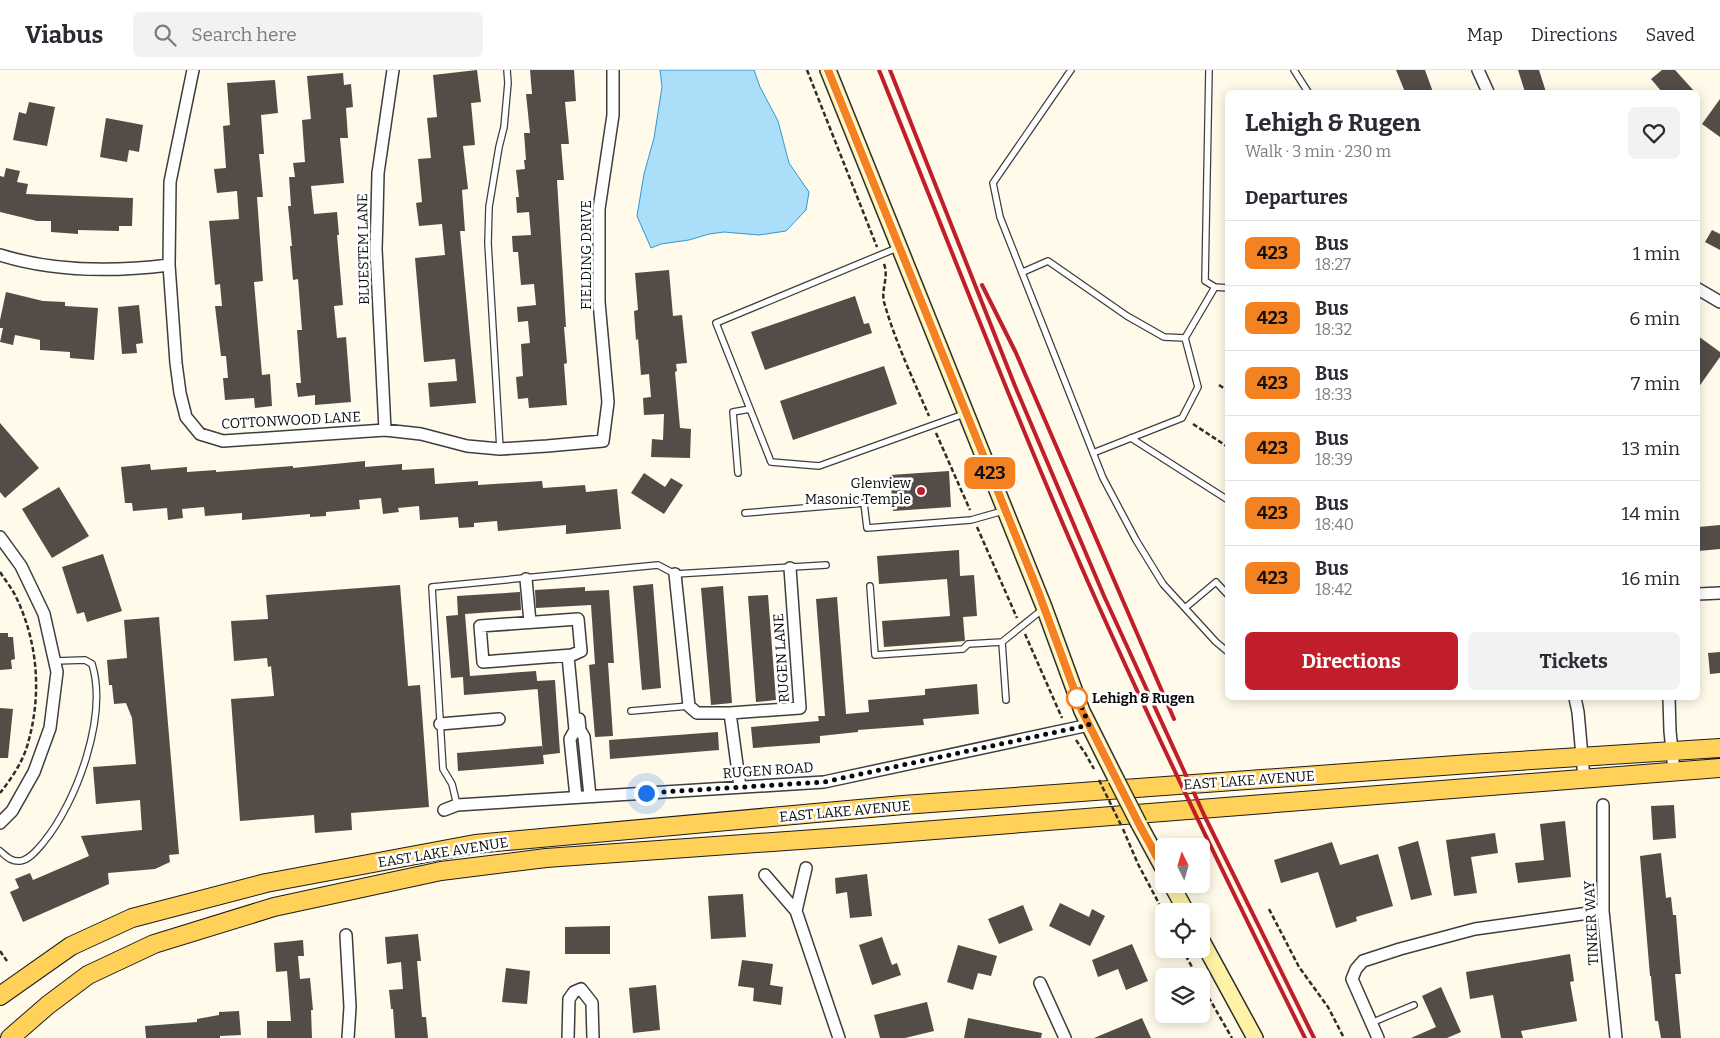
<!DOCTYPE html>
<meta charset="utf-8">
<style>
:root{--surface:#fff;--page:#f2f2f3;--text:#2b2b33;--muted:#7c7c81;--line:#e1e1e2;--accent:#c01e2b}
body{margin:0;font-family:Bitter,serif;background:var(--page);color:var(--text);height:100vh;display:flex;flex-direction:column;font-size:19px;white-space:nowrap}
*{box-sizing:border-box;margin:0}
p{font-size:16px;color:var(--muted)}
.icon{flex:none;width:28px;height:28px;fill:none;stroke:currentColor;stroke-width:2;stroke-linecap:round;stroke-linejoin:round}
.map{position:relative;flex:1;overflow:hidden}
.sheet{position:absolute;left:1225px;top:20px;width:475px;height:610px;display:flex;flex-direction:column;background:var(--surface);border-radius:8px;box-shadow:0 2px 12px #0003}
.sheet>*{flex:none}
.badge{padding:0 10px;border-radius:8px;font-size:18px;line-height:32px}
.needle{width:32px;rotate:355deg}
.tools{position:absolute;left:1155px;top:768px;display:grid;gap:10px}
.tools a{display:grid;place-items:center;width:55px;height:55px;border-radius:8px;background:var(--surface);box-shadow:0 2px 12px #0003;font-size:25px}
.you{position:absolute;width:25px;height:25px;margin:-12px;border:4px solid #fff;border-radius:50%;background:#1a73e8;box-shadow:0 0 0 8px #1a73e833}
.map>.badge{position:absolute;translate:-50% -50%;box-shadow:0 0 0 2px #fff}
h2{padding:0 20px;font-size:19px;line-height:45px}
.round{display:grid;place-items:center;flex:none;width:52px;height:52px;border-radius:8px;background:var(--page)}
.summary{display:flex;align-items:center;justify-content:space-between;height:85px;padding:0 20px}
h1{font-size:24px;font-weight:700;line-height:38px}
.primary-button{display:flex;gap:10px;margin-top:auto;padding:10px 20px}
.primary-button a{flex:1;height:58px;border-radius:8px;background:var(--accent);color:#fff;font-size:20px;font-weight:700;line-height:58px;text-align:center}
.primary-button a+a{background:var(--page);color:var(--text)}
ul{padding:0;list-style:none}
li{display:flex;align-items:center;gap:15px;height:65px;padding:0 20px;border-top:1px solid var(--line)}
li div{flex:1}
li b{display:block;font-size:19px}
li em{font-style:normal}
li .badge{min-width:55px;font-weight:700;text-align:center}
header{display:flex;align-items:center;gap:30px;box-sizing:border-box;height:70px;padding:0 25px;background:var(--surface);border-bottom:1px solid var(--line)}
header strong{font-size:24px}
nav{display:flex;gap:28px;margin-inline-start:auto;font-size:18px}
.search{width:350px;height:45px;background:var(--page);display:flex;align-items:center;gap:12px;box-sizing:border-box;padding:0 18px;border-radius:8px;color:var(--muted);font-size:19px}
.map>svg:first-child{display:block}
.water{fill:#abdff9;stroke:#2f98d3}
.building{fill:#544c47}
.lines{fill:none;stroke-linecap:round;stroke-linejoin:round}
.lane-casing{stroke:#3e3e3e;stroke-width:8}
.street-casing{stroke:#3e3e3e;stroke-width:14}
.secondary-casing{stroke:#2d2d2d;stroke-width:18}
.primary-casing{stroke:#1c1c1c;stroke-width:20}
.path{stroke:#2d2d2d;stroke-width:2.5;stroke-dasharray:5 2.5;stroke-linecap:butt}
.lane{stroke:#fff;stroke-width:5.5}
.street{stroke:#fff;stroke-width:11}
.secondary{stroke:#fff2a4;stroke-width:15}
.primary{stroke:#ffd159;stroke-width:18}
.rail{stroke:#c01e2b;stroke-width:4}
.secondary-bridge-casing{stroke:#2d2d2d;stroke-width:18;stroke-linecap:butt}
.path-bridge{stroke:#2d2d2d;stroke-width:2.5;stroke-dasharray:5 2.5;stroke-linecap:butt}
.secondary-bridge{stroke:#fff2a4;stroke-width:15}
.line-casing{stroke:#fff;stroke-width:11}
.line{stroke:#f58220;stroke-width:8}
.walk{stroke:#0b0b0b;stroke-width:5;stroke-dasharray:0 9}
.poi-dot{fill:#c01e2b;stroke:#fff;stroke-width:2}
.stop-dot{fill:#fff;stroke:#f58220;stroke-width:2.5}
.labels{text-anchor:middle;stroke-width:5;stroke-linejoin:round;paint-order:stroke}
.street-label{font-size:14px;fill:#0b0b0b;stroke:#fff}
.poi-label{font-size:14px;fill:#0b0b0b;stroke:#fff;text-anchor:end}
.stop-label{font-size:14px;font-weight:bold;fill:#0b0b0b;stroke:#fff;text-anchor:start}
</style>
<header>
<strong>Viabus</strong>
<div class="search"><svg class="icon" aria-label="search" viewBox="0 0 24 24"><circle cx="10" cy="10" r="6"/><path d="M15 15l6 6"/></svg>Search here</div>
<nav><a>Map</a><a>Directions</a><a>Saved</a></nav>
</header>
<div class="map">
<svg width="1720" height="968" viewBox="0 0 1720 968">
<rect width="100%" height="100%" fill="#fffae9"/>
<!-- water -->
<path class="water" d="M660 0H754L760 17 778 51 789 93 809 122 806 140 786 161 759 165 724 162 709 164 689 170 661 174 651 178 637 146 644 104 654 68 662 17Z"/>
<!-- building -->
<path class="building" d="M477 0 481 32 471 33 475 75 463 76 468 119 462 120 465 161H460L476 333 430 337 428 313 457 311 455 289 424 292 415 188 445 185 442 154 419 156 416 133 422 132 418 89 431 88 427 48 437 47 433 5Z
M530 0H574L576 31 565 32 569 74H561L564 110H557L566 257H564L567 293 564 294 567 335 529 338 528 328 518 329 516 307 523 306 521 274 530 273 528 251 518 252 517 237 536 235 534 214 521 215 518 182H513L512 166 531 165 529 142 517 143 516 127H519L516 100 525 99 524 90H526L524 63H530L526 24H532Z
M1396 0H1425L1433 22H1405Z
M1518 0H1539L1546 22H1525Z
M1662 0H1675L1695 22H1662L1651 9Z
M343 3 344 15 351 14 353 37 346 38 348 68H340L344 113 311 116 314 144 337 142 339 165H337L343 235 334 236 337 268 346 267 351 332 315 335V325L298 327 296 313H301L297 260H302L298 209 293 210 290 176H292L288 136H291L289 107H295L293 93 305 92 302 50 311 49 307 6Z
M275 10 278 43 261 45 264 84H259L263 127H257L263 211 254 212 262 305 270 304 272 336 255 338 254 328 225 330 223 308H228L226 286H221L215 236H222L220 214 215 215 209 151 239 149 237 121 217 123 214 99 226 98 223 56 230 55 227 13Z
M1720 29V67L1702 54Z
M29 32 55 37 47 76 13 70 19 42 26 44Z
M106 48 143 55 139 82 129 80 127 92 100 87Z
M6 98 20 101 17 112 28 114 26 124 133 128 132 156H119V161L78 160V164L51 162V151H37L0 142V106L4 107Z
M1712 160 1720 164V180L1705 172Z
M669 200 673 246 682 245 687 293 676 294 677 301 675 302 680 358 691 359 690 388 651 387 652 369 663 370 664 344 644 345 643 328 651 327 649 304 641 305 638 269 636 270 634 241 638 240 635 203Z
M6 222 43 231 65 232V236L98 238 94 290 70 288V282L40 280V270L15 265 13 275 0 272 3 258H0V250Z
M855 226 864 254 869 253 872 263 765 300 751 262Z
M139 235 143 273 136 274 137 283 122 284 118 237Z
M1698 266 1720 282V287L1698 318Z
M884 296 897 334 793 370 780 331Z
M0 353 39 398 5 428 0 422Z
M365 391V397L402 394V400L434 398 435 414 478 411V415L542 411 543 418 585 415 586 422 617 419 621 459 566 464V455L498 461 497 451 474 453V457L459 458 458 447 420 450 419 436 398 438 399 442 383 444 381 428 359 430 360 439 326 442V446L310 447V444L242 450V443L205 446 204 437 182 439 183 448 168 450 167 438 133 441 132 433H125L121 397 150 394 151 400 187 397V402L216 400V402L293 396V398Z
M949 401 951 437 893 441 890 405Z
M644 403 665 417 671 408 683 415 664 444 631 423Z
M59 417 89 466 52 488 22 439Z
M1720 455V479L1698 481V457Z
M959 480 960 506 974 505 977 546 963 547 965 571 884 577 882 551 950 546 947 509 879 514 877 486Z
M103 484 122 541 87 552 84 542 77 544 62 497Z
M653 514 661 618 642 620 633 516Z
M400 515 408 616 420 615 429 737 351 743 352 760 315 763 314 745 240 751 231 629 274 626 271 596 268 597 267 588 234 591 231 551 268 549 266 525Z
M723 516 732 633 711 635 701 518Z
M585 517V521L609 520 614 593H608L613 666 595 667 589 595 595 594 591 535 536 538 535 520Z
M520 522 521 540 465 544 470 606 536 601 538 619 464 625 463 607 451 608 446 546 458 545 457 526Z
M768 525 776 630 756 632 748 526Z
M837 527 846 644 869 642 868 630 925 625V619L977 614 979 644 923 649 924 655 858 660V662L820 666V673L753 678 751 657 819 651 818 646H825L816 529Z
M159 547 179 784 169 785 170 792 155 799 108 803 109 814 23 852 10 822 19 818 15 809 30 803 33 810 89 786 81 766 142 760 140 730 96 734 93 697 136 694 132 648 126 633 114 634 112 615H109L107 590 127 588 124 550Z
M0 563H8V567H13L15 589 11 590 12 599 0 600Z
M1720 582V603L1710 604 1708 583Z
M555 610 560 683 543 685 537 611Z
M0 638 13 639 8 688H0Z
M718 662 719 680 610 689 609 670Z
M542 676 544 694 458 701 457 683Z
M1674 735 1676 768 1653 770 1651 736Z
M1565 751 1571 807 1518 813 1515 793 1544 790 1540 754Z
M1495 763 1498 783 1471 787 1477 823 1454 826 1446 770Z
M1418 771 1432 825 1411 830 1398 777Z
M1332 772 1340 795 1378 784 1393 836 1356 847 1357 851 1336 858 1318 802 1281 813 1274 790Z
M1661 783 1666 828 1671 827 1673 845H1676L1681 904H1675L1681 968H1661L1658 951H1655L1651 906H1650L1640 786Z
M867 804 872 846 850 848 847 822 836 824 835 808Z
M743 824 746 867 711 869 708 826Z
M1060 833 1089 847 1092 839 1105 846 1090 876 1049 856Z
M1023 835 1033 860 999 874 988 849Z
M610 856V884H565V857Z
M418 864 421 891H417L422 947H426L428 968H395L393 939H391L389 920 403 919 401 892 387 894 385 867Z
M882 867 892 895 897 893 901 905 872 915 859 875Z
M303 870 304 886H298L300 909 310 908 313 940H311L312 968H267V951H291L287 901 276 902 274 873Z
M1132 874 1148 911 1126 920 1118 899 1098 907 1092 890Z
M958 875 997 886 991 906 978 903 973 920 947 912Z
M1570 884 1574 911 1570 912 1577 951 1521 961 1523 968H1501L1493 925 1470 929 1466 902Z
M742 890 773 894 770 915 783 917 781 935 753 931 754 918 738 916Z
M506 898 530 901 527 934 502 932Z
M656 915 660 960 633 963 629 918Z
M1441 917 1461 962 1447 968H1411L1436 957 1422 926Z
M927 932 934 961 905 968H880L874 945Z
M239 941 241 965 220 966V968H146L145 956 197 952V949L219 945V942Z
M968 948 1042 963 1041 968H964Z
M1142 948 1151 968H1094Z"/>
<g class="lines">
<defs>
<path id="lane" d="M1071 0 993 113 1000 147 1103 408 1136 470 1163 514 1216 572 1228 582
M1209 0 1205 211 1215 217 1228 218
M1294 0 1308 22
M897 178 716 253 771 392 819 396 964 344
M1023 202 1048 191 1127 246 1164 267 1185 268
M1131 368 1228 430
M500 379 488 173 489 137 499 77 504 57 508 13 507 0
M1093 383 1182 348 1198 317 1185 268 1215 217
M738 403 733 342 750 339
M745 443 864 433 867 458 971 450 1003 441
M870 516 875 585 963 579 968 574 1002 572
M1185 538 1216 512 1228 525
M1006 630 1002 572 1043 539
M631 641 689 636
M457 735 452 714 443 699 432 517 658 495 675 504 826 495
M0 781C6 786 11 792 20 791 29 790 37 780 43 773 77 732 108 646 92 594L85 590 55 591
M1371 953 1414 935"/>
<path id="street" d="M193 0 170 112 169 195 176 293 180 323 186 347 200 364 223 371 385 360 421 364 467 376 500 379 547 376 603 371 608 332 599 232V139L613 45V0
M1478 0 1488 22
M0 185C54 202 113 202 169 195
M1698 219 1720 232
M385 360 376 179 377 145 378 103 393 0
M0 467 21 496 44 544 57 602 50 658 34 702 12 741 0 753
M675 504 689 636 697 643H730L740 717
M526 509 530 552
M1698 524 1720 523
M578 549 581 581 572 585 483 592 480 556Z
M568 586 575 660 570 669 576 727
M1575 628 1578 642 1584 708
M1669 628 1670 661 1674 701
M730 643 800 638 790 498
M579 649 580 660 584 667 590 726
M440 654 499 649
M1603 735V841L1616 968
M444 740 457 735 824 712 1089 655
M806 798 796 841 839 968
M765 805 796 841
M346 865 350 937 348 968
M1040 913 1065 968
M568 968 569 929 574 922 581 919 592 933 593 968
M1378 968 1352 909 1356 899 1363 891 1400 879 1475 859 1603 841"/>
<path id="secondary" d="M828 0 1044 537 1082 641 1116 709
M1139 754 1164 800
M1171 814 1186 841
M1201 869 1255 968"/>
<path id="primary" d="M0 926 71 876 132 848 266 813 475 774 903 735 1470 694 1720 678
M10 968 48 935 88 905 154 874 274 837 441 801 546 788 871 765 1720 698"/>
</defs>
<!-- lane casing -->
<use href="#lane" class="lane-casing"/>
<!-- street casing -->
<use href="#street" class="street-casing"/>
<!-- secondary casing -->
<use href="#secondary" class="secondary-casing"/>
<!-- primary casing -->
<use href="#primary" class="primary-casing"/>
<!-- path -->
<path class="path" d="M807 0 877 177
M884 194C889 207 881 219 884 232 895 271 913 309 929 346
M1219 315 1228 321
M1193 354 1228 377
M936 363 970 440
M977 457 1017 548
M0 502C5 510 11 517 15 525 38 571 42 624 28 673 23 692 11 709 0 723
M1025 564 1062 648
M1076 670 1085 683 1094 699
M1123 759 1138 794 1164 843
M1269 839 1299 897 1328 937 1344 968
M1182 879 1197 906
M0 881 7 891
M1201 914 1232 968"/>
<!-- lane -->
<use href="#lane" class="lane"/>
<!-- street -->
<use href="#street" class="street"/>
<!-- secondary -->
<use href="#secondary" class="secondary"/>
<!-- primary -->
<use href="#primary" class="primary"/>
<!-- rail -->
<path class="rail" d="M879 0C948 171 1014 343 1088 512 1156 666 1230 817 1305 968
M890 0 1015 316 1104 526 1205 747 1314 968
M982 215 1016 283 1174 649"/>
<defs>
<path id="secondary-bridge" d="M1116 709 1139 754"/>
</defs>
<!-- secondary-bridge casing -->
<use href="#secondary-bridge" class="secondary-bridge-casing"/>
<!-- path-bridge -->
<path class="path-bridge" d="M1099 710 1121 755"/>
<!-- secondary-bridge -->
<use href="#secondary-bridge" class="secondary-bridge"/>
</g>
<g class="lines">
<defs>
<path id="line" d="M828 0 1038 521 1082 641 1139 754 1164 800"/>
</defs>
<!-- line casing -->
<use href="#line" class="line-casing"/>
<!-- line -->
<use href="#line" class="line"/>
<!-- walk -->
<path class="walk" d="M646 723 824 712 1089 655 1076 623 1077 628"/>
</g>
<!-- markers -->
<circle class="poi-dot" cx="921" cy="421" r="5"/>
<circle class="stop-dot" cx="1077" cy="628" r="10"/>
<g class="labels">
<!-- street labels -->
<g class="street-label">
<text transform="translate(363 179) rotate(-91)" y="5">BLUESTEM LANE</text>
<text transform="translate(586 185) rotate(-90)" y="5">FIELDING DRIVE</text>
<text transform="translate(291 350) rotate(-3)" y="5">COTTONWOOD LANE</text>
<text transform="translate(781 588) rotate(-94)" y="5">RUGEN LANE</text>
<text transform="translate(768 700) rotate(-4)" y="5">RUGEN ROAD</text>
<text transform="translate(1249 710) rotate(-4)" y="5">EAST LAKE AVENUE</text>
<text transform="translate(845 741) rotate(-5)" y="5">EAST LAKE AVENUE</text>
<text transform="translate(443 782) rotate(-9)" y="5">EAST LAKE AVENUE</text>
<text transform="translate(1591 853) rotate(-93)" y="5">TINKER WAY</text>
</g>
<!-- poi labels -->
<g class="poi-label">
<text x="911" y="418">Glenview<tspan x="911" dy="16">Masonic Temple</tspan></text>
</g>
<!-- stop labels -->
<g class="stop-label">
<text x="1092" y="633">Lehigh &amp; Rugen</text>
</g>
</g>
</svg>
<div class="tools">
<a><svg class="needle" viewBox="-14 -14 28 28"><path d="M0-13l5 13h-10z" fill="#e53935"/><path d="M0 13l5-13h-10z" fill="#7c7c81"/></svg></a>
<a><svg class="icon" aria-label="locate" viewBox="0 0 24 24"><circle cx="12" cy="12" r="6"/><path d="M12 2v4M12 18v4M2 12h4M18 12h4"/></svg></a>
<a><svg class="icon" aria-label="layers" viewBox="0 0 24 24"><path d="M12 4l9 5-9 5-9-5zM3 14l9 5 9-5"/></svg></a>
</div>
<div class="you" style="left:646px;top:723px"></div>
<b class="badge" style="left:990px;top:403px;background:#f58220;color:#111">423</b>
<section class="sheet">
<div class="summary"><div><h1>Lehigh &amp; Rugen</h1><p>Walk · 3 min · 230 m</p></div><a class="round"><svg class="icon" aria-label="heart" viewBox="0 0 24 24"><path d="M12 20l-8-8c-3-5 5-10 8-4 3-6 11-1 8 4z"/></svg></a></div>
<h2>Departures</h2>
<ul>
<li><span class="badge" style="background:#f58220;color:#111">423</span><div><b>Bus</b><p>18:27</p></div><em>1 min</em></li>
<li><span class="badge" style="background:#f58220;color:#111">423</span><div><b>Bus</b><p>18:32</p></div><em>6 min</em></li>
<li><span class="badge" style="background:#f58220;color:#111">423</span><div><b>Bus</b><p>18:33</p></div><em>7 min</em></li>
<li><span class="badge" style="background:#f58220;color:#111">423</span><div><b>Bus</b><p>18:39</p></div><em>13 min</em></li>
<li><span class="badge" style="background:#f58220;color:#111">423</span><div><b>Bus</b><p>18:40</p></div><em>14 min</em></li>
<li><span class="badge" style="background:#f58220;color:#111">423</span><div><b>Bus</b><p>18:42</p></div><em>16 min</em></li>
</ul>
<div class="primary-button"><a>Directions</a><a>Tickets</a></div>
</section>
</div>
